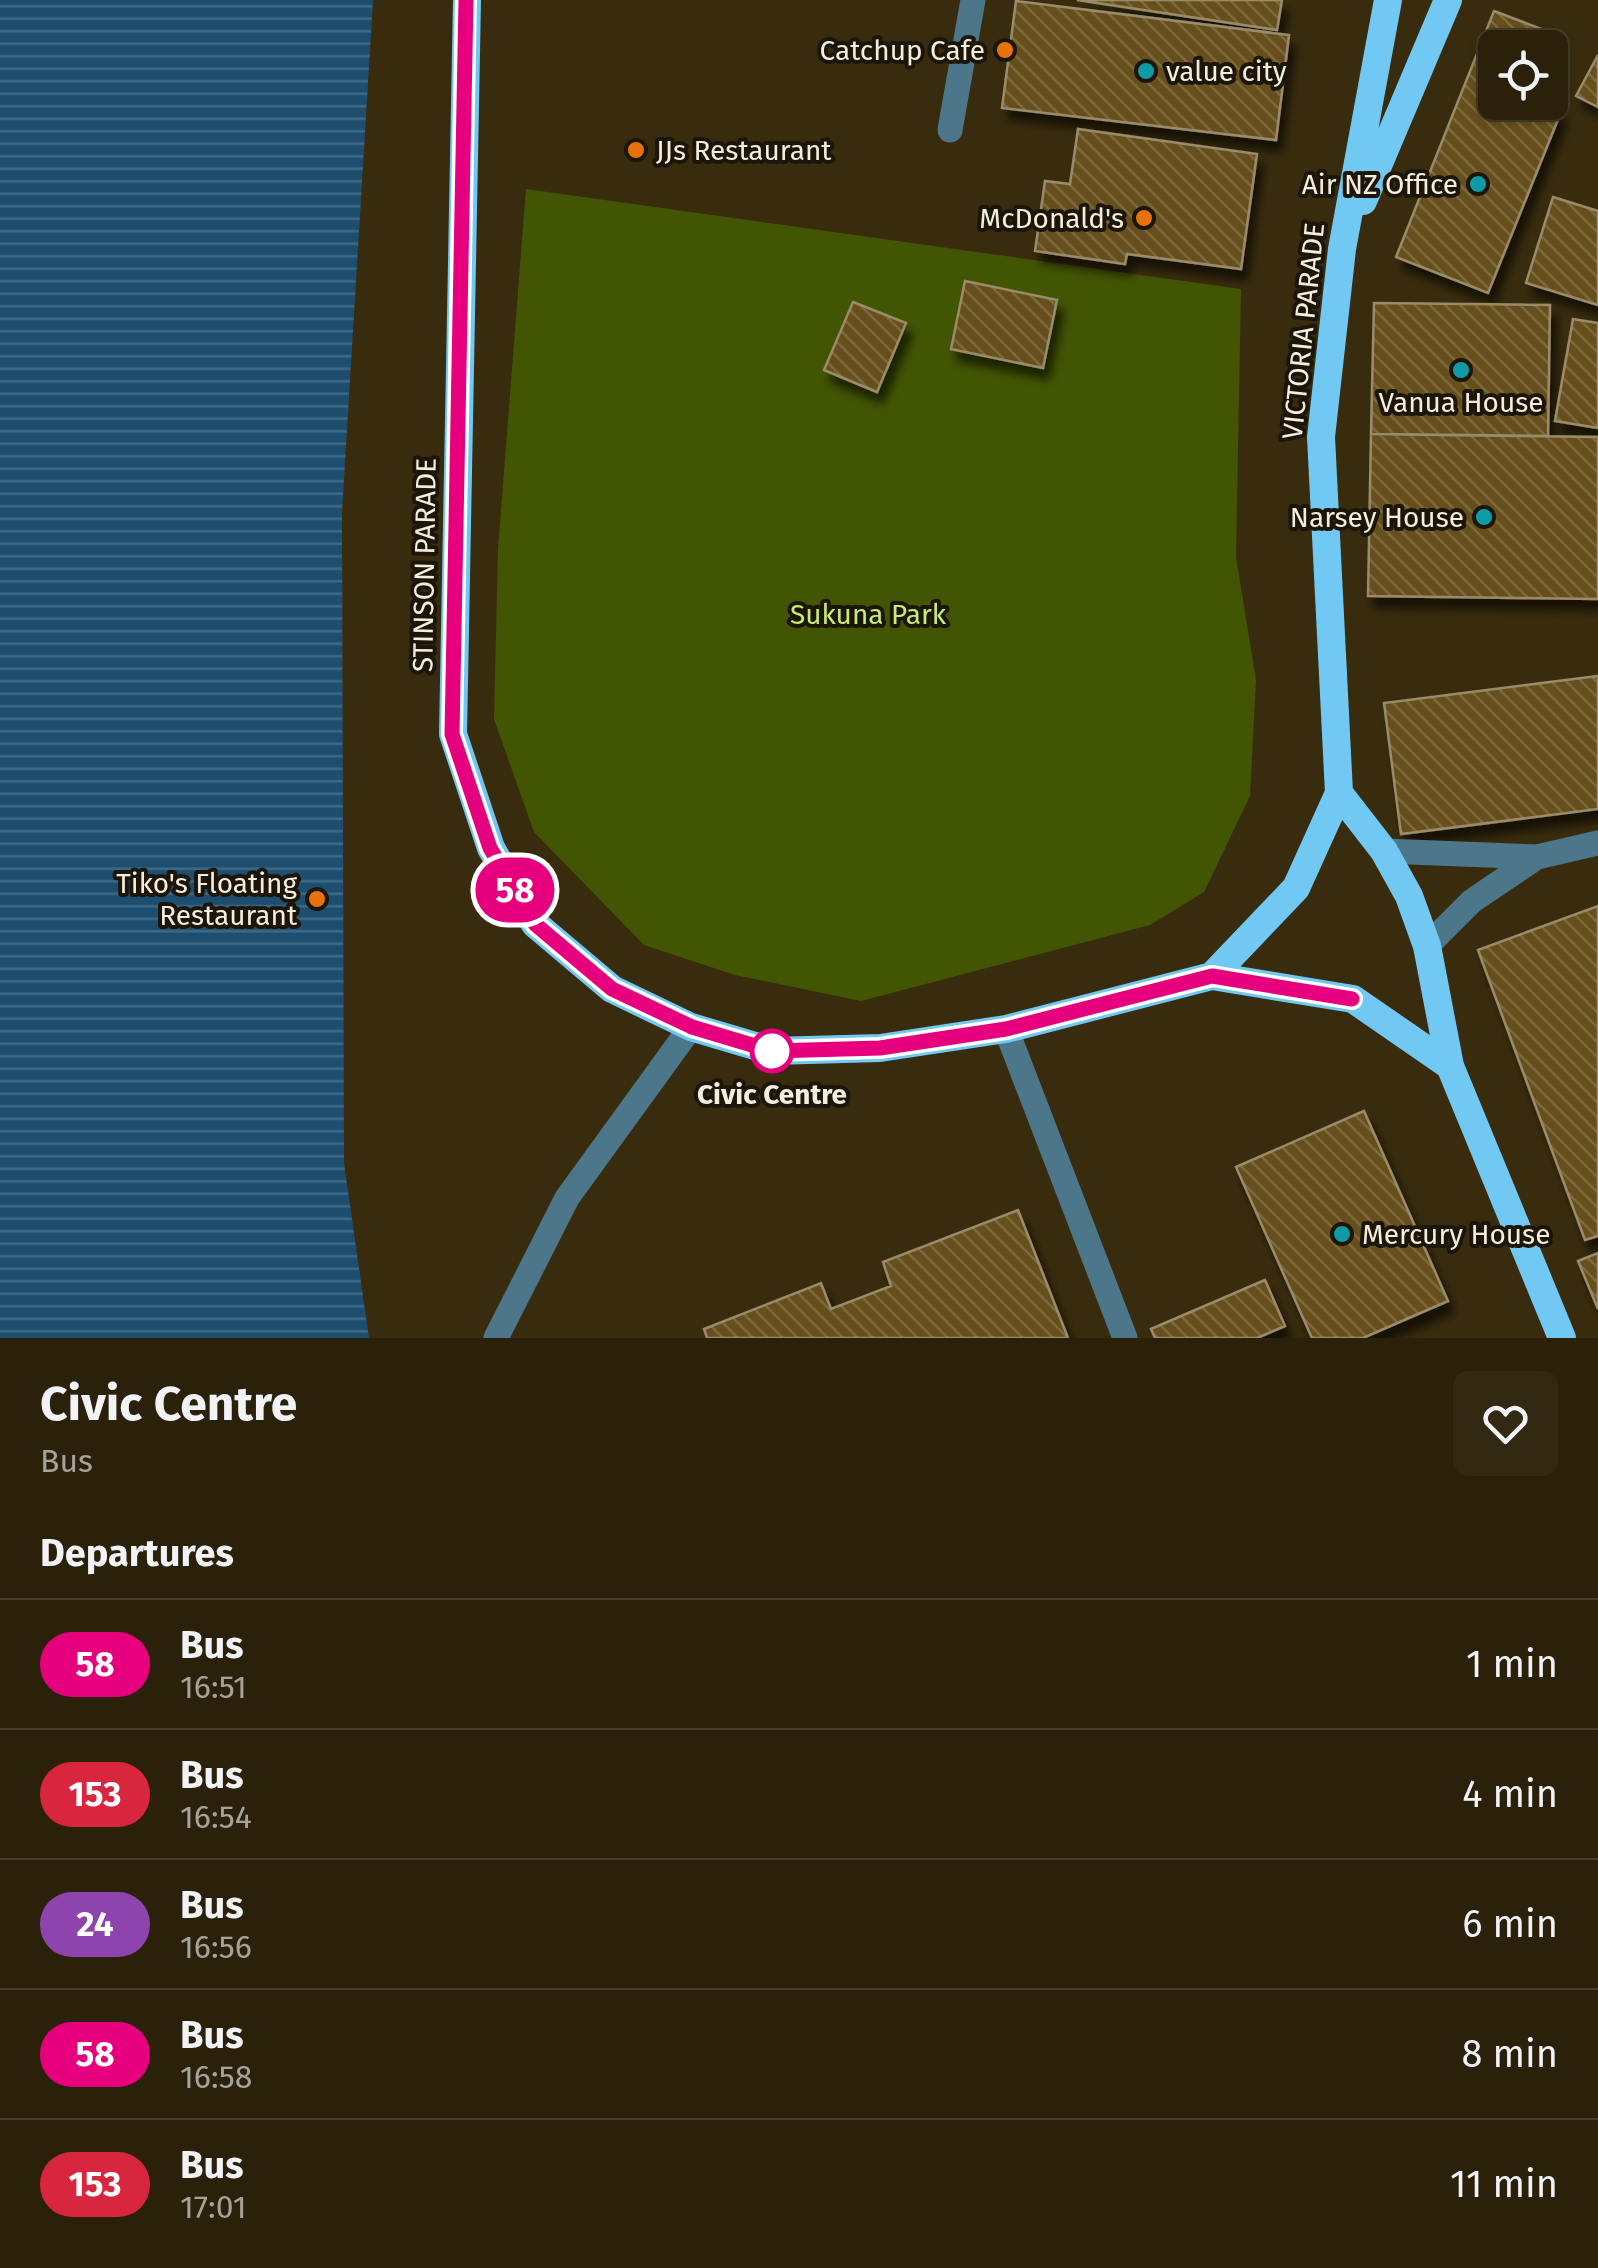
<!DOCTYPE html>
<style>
:root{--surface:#2b210a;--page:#332913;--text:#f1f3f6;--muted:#a6a39c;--line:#473e2b}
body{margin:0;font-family:"Fira Sans",sans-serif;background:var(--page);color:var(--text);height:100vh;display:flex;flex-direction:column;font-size:38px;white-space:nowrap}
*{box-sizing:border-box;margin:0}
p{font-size:32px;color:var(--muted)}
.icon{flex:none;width:55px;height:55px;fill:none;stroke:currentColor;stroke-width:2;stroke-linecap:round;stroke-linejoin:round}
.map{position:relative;height:1338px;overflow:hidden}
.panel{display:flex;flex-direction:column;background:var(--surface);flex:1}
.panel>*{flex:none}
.badge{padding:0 20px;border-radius:32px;font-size:35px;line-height:65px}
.controls{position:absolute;left:1478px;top:30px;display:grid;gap:20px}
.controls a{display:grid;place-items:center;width:90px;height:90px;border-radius:15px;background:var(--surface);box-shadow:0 2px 8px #0004,0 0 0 2px var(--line);font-size:50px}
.map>.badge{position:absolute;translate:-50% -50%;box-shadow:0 0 0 5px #fff}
h2{padding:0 40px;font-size:38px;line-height:90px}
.round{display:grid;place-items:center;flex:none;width:105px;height:105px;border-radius:15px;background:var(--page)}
.head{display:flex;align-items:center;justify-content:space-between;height:170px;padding:0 40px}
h1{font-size:48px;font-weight:700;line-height:75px}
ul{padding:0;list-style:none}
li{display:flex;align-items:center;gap:30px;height:130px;padding:0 40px;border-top:2px solid var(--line)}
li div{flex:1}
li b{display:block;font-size:38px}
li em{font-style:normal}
li .badge{min-width:110px;font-weight:700;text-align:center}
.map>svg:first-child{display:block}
.green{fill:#425503}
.water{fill:url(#water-rules)}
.building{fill:url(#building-back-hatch);stroke:#9a8b6b;stroke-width:2.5;filter:url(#shadow)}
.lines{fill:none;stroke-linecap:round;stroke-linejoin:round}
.service{stroke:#4c768a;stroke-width:25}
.minor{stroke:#4c768a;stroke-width:25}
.trunk{stroke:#71c9f3;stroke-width:28}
.line-casing{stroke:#fff;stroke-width:22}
.line{stroke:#e6007e;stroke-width:15}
.food-dot{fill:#e8710a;stroke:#1b1609;stroke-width:4}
.culture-dot{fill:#0f9aa8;stroke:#1b1609;stroke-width:4}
.stop-dot{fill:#fff;stroke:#e6007e;stroke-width:5}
.labels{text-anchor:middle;stroke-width:8;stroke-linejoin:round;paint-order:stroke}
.poi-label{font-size:28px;fill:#f6eedd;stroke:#1b1609;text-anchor:end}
.street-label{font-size:28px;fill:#f6eedd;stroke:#1b1609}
.park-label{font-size:28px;fill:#c7ec71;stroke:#1b1609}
.stop-label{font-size:28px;font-weight:bold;fill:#f6eedd;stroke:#1b1609}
</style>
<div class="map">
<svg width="1598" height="1338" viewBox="0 0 1598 1338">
<defs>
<pattern id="water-rules" width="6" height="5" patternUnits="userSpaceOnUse" patternTransform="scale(2.5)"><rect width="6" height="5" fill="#1e4e6f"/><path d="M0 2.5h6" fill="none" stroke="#3f6883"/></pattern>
<pattern id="building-back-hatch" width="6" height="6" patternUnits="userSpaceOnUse" patternTransform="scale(2.5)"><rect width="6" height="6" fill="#66501b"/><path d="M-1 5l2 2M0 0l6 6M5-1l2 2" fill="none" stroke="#7c6a3c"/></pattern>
<filter id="shadow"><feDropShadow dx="6" dy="11" stdDeviation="5" flood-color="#0009"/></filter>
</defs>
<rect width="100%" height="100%" fill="#392c0e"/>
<!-- green -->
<path class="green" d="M526 189 1241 289 1236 557 1256 680 1250 796 1204 892 1150 925 861 1001 735 975 644 945 534 832 494 719 498 549Z"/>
<!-- water -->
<path class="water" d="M0 0H373L342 512 344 1163 369 1338H0Z"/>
<!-- building -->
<path class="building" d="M1077 0H1282L1277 30Z
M1016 1 1289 35 1276 140 1002 108Z
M1494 11 1544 30 1537 48H1495V102H1536L1561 112 1488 293 1396 257Z
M1598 55V107L1576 96Z
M1078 129 1257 154 1241 269 1127 254 1125 264 1035 251 1045 181 1070 184Z
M1553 197 1598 211V305L1526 283Z
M965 281 1057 300 1043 368 951 349Z
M853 302 906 323 877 392 824 370Z
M1374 303 1550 305 1548 436 1371 434Z
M1573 319 1598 323V428L1555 421Z
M1371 434 1598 437V599L1368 596Z
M1598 676V809L1401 834 1384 703Z
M1598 906V1236L1585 1240 1478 950Z
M1364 1111 1448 1301 1363 1338H1312L1236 1167Z
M1018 1210 1068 1338H707L704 1329 821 1283 831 1309 891 1286 883 1262Z
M1598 1253V1309L1578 1261Z
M1265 1280 1285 1326 1257 1338H1155L1151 1329Z"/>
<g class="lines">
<!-- service -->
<path class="service" d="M950 130 973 0"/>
<!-- minor -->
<path class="minor" d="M1384 851 1537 857 1598 843
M1427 946 1472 901 1537 857
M1006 1029 1125 1338
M496 1338 567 1198 691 1027"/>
<!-- trunk -->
<path class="trunk" d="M467 0 453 734 491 848 535 924 612 989 691 1027 772 1051 880 1048 1006 1029 1212 976 1353 999 1450 1066
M1363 201 1448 0
M1339 793 1384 851 1409 896 1427 946 1450 1066 1562 1338
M1212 976 1296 888 1339 793 1321 437 1342 249 1388 0"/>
</g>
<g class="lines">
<defs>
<path id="line" d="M466 0 452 734 490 848 535 924 612 989 692 1027 772 1051 880 1048 1006 1029 1212 976 1352 999"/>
</defs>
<!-- line casing -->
<use href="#line" class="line-casing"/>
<!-- line -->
<use href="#line" class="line"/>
</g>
<!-- markers -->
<g class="food-dot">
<circle cx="1005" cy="50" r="10"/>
<circle cx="636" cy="150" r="10"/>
<circle cx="1144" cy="218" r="10"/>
<circle cx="317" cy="899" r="10"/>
</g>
<g class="culture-dot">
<circle cx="1146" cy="71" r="10"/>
<circle cx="1478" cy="184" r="10"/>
<circle cx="1461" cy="370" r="10"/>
<circle cx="1484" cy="517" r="10"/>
<circle cx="1342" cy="1234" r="10"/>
</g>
<circle class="stop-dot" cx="772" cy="1051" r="20"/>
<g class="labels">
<!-- poi labels -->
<g class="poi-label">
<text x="985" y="60">Catchup Cafe</text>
<text x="1166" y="81" text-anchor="start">value city</text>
<text x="656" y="160" text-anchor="start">JJs Restaurant</text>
<text x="1458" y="194">Air NZ Office</text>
<text x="1124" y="228">McDonald's</text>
<text x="1461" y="412" text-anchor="middle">Vanua House</text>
<text x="1464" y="527">Narsey House</text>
<text x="297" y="893">Tiko's Floating<tspan x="297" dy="32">Restaurant</tspan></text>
<text x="1362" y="1244" text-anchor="start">Mercury House</text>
</g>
<!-- street labels -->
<g class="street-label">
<text transform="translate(1303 331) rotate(-84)" y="10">VICTORIA PARADE</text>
<text transform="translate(424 565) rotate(-89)" y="10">STINSON PARADE</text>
</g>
<!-- park labels -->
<g class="park-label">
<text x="868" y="624">Sukuna Park</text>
</g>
<!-- stop labels -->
<g class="stop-label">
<text x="772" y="1104">Civic Centre</text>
</g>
</g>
</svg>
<div class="controls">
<a><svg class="icon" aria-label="locate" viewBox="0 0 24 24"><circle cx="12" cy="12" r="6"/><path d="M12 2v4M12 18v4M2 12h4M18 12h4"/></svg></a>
</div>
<b class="badge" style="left:515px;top:890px;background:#e6007e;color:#fff">58</b>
</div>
<section class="panel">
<div class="head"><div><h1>Civic Centre</h1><p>Bus</p></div><a class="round"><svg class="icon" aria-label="heart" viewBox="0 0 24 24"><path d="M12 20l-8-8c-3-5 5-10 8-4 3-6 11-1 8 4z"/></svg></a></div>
<h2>Departures</h2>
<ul>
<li><span class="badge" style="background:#e6007e;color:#fff">58</span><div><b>Bus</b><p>16:51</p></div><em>1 min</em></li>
<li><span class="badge" style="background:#d7263d;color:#fff">153</span><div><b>Bus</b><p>16:54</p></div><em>4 min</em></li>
<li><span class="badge" style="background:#8e44ad;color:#fff">24</span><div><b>Bus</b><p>16:56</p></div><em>6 min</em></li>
<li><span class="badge" style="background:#e6007e;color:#fff">58</span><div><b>Bus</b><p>16:58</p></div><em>8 min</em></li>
<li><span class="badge" style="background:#d7263d;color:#fff">153</span><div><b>Bus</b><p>17:01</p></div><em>11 min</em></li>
</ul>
</section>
